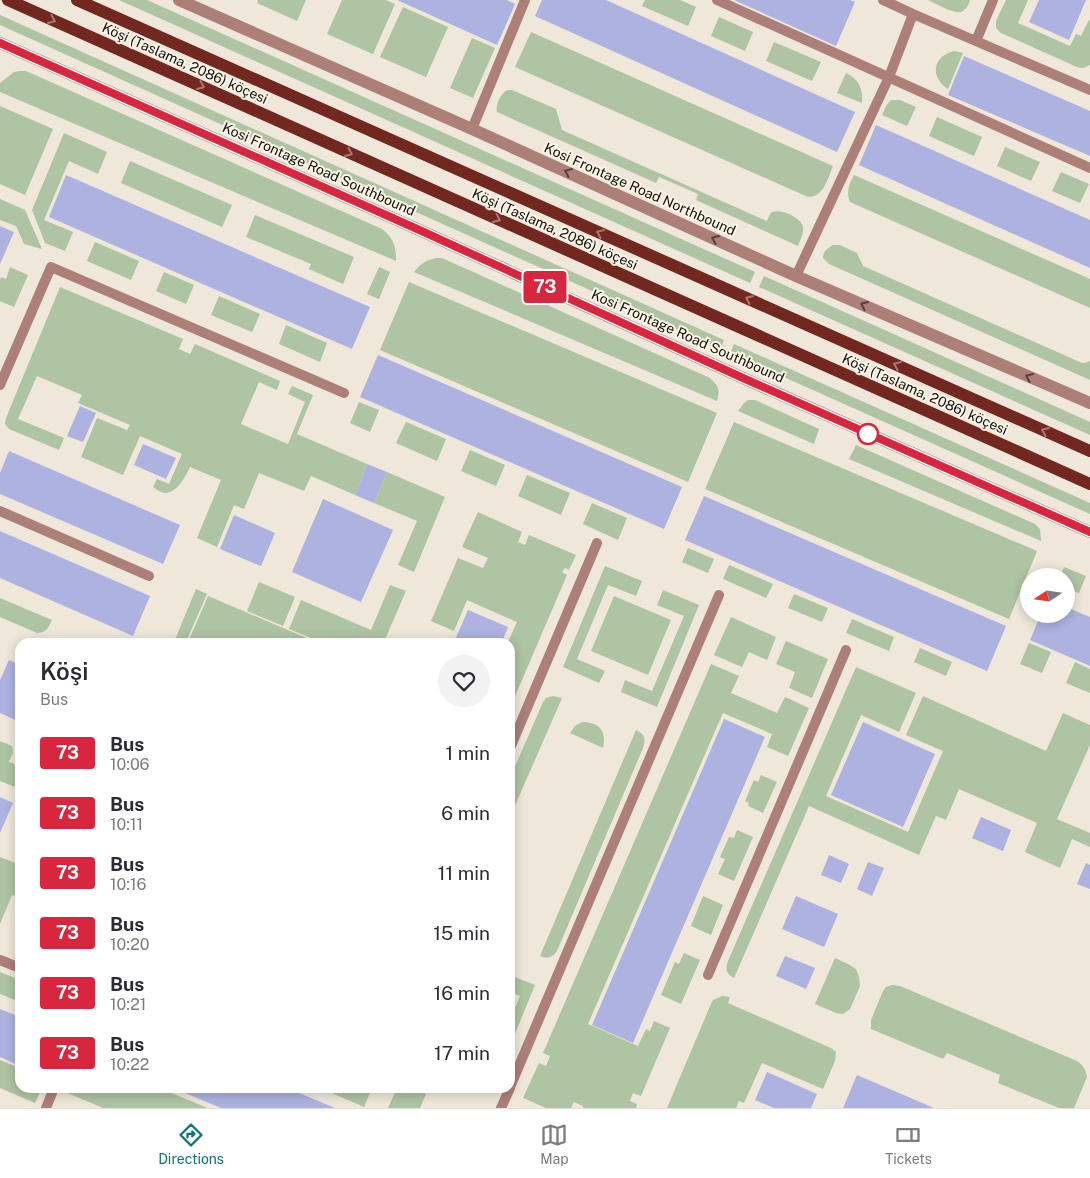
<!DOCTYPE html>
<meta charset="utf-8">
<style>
:root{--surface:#fff;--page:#f2f2f3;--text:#2b2b33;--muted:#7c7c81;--line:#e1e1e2;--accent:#0f766e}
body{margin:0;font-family:"Public Sans",sans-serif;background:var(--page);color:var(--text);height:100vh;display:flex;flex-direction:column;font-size:19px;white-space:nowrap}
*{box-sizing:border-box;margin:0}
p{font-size:16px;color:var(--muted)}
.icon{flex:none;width:28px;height:28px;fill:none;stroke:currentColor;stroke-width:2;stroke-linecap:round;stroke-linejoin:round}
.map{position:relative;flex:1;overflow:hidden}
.panel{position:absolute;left:15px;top:638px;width:500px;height:455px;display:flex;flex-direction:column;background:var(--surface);border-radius:15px;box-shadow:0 2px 12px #0003}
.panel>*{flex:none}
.badge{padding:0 10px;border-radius:4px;font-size:18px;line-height:32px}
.needle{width:32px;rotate:257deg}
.fabs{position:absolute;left:1020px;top:568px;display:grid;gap:10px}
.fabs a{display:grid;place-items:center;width:55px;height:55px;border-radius:50%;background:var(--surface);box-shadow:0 2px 12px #0003;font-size:25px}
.map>.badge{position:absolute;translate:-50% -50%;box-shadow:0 0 0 2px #fff}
.round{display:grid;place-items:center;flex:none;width:52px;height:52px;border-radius:26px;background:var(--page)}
.summary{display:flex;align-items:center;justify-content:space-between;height:85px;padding:0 25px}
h1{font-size:24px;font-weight:600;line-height:38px}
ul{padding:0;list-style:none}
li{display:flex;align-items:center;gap:15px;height:60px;padding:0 25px}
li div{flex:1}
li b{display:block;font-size:19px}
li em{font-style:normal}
li .badge{min-width:55px;font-weight:700;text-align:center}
.menu{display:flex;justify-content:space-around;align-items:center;height:70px;border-top:1px solid var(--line);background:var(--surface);font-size:14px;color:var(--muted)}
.menu a{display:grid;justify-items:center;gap:2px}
.menu .selected{color:var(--accent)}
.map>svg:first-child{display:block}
.green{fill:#aec4a2}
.building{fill:#adb2e0}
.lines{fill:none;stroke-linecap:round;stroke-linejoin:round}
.lane{stroke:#ac7f79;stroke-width:10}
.street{stroke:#ac7f79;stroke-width:12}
.primary{stroke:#722720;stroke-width:12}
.oneway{stroke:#a97970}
.oneway2{stroke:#58423e}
.line-casing{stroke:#fff;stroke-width:11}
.line{stroke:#d7263d;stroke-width:8}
.stop-dot{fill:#fff;stroke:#d7263d;stroke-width:2.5}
.labels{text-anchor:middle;stroke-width:4;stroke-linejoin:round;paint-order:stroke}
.street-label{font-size:14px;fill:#13110d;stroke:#fbf4e7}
</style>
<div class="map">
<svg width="1090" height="1108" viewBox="0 0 1090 1108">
<rect width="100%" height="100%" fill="#eee7da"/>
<!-- green -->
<path class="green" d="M119 0H147L755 272 750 283Z
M258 0H306L297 21 257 3Z
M342 0H386L395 4 373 54 327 34Z
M645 0H680L696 7 688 26 642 6Z
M928 0H970C969 4 967 8 963 11 956 16 937 4 928 0Z
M1006 0H1028L1018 23 1070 46 1076 34 1081 36 1089 20 1090 21V65L1083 68 1077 67 1001 33 996 28V21Z
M403 7 448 27 426 77 380 57Z
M0 15 724 340 721 349 0 25Z
M719 17 753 32 745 51 711 36Z
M531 32 833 166C828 178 824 197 808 197L515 67Z
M472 38 495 48 473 98 450 88Z
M774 42 821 62 812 81 766 61Z
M955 51 963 53 948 89C929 77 933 55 955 51Z
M20 71H26L382 229C394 238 396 247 396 261L0 92V83L14 72Z
M846 73C859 79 863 89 862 103L837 93Z
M508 90H512L556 109 562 130 767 221C768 219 769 216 770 214 777 206 802 218 803 227 804 234 800 240 798 246L696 200 698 194 659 177 656 183 497 112C495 105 501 92 508 90Z
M891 100H900L916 107 907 126 882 115 886 106Z
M0 106 53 129 25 195 0 184Z
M937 117 982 137 974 156 929 136Z
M64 133 107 152 98 174 69 161 44 220 73 232 65 251 45 243 32 210Z
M1005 147 1040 162 1031 181 997 166Z
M130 161 232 205 222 227 121 183Z
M1061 172 1089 184 1080 203 1052 191Z
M854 175 1090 279V308L850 202C846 191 849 184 854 175Z
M0 199 25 210 42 249 24 244 16 226 0 220Z
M255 215 354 257 343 284 309 269 311 264 246 237Z
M95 242 139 261 131 280 87 261Z
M833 245H840L857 253 863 266 1082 363H1085L1090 361V380L829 264 823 258C823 251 827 249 833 245Z
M437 258H442L710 378C719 387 720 389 717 401L414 272C421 263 426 260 437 258Z
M10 267 28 275 14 307 0 301V280L1 277 6 279Z
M379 267 390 272 379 299 367 294Z
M164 272 194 285 186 304 156 291Z
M764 276 1090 422V435L759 287Z
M409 282 717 413 688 482 380 350Z
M60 287 183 339 179 349 190 354 195 344 280 381 277 390 259 382 241 424 288 444 305 402 288 394 292 386 313 395 297 434 367 464 355 495 311 476 304 491 259 473 244 509 234 505 217 547 197 538 221 480 190 467C186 476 177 493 165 493 161 493 156 489 153 487L157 479 169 484 182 454 140 436 123 475 81 457 97 418 127 430 130 425 78 403 82 395 37 376 18 419 64 438 59 450 9 429 5 424 6 418Z
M219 296 260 314 252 332 211 315Z
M286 325 327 343 320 362 279 344Z
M734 344 1090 503V514L730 353Z
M748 400H755L819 429 814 444 738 411 744 403Z
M359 402 379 410 370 432 350 423Z
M406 422 446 439 437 461 396 443Z
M734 422 1037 551 1009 619 705 489Z
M856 445 1035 524 1040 529 1041 541 849 459Z
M470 450 505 465 496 486 461 471Z
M387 472 445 497 414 572 398 565 417 521 374 503Z
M527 475 570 493 561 515 518 496Z
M592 503 627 518 618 540 583 524Z
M478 512 522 532 518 542 525 545 529 535 576 555 569 570 565 568 562 572 567 575 510 708V642H508L517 622 467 600 454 631 431 621 458 558 483 568 488 558 462 547Z
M688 548 714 559 708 573 682 562Z
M729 565 773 584 766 598 723 579Z
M605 566 642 581 636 596 608 585 577 659 605 671 599 683 563 667Z
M1064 567 1086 576 1079 593 1066 588V576H1060Z
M259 582 295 597 283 626 247 611Z
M390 585 406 591 384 642H321L289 629 301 600 371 630Z
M196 589 207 594 186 642H174Z
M663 590 699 605 657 707 621 692 625 680 652 691 684 616 657 605Z
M794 594 828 608 822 622 788 608Z
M208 596 316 642H188Z
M614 596 671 620 648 675 591 651Z
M0 598 52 620C49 627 46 633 37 633L0 617Z
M731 617 776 637 767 660 749 652 742 667 714 655Z
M852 619 894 637 889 651 846 633Z
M786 641 828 659 812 698 789 688 795 672 776 664Z
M1029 643 1051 652 1042 673 1020 664Z
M920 648 952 662 946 676 914 662Z
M1075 662 1090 669V693L1066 683Z
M711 664 739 676 731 693 777 713 785 697 809 708 788 756 767 747 772 734 723 713 588 1024 638 1046 646 1029 650 1031 654 1021 670 1028 641 1096 633 1093 630 1101 637 1104 636 1108H583V1106L574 1102 571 1108H546L523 1098 539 1063 546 1066 550 1056 543 1053Z
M856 667 916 693 899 732 861 715 826 796 908 832 943 751 906 735 923 696 1046 751 1063 713 1090 725V745L1057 819 1090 833V847L1072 839 1060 868 1025 852 1037 823 959 789 946 820 936 816 919 855 809 806 734 978C726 974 725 969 728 961Z
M553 696 562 698 510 817V778L543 702 546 698Z
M582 722C599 722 607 731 603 748L570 733 575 726Z
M636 730C645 735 646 738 643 748L557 951C552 958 547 959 540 956Z
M0 741 12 746 13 753 9 762 20 766V789L0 781Z
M761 775 777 782 763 813 748 806 749 803 745 801 754 780 758 782Z
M737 830 753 837 734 881 718 874 725 859 720 857 729 837 734 838Z
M0 857 20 865V898L12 895 0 924Z
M703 896 723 905 711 935 691 926Z
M684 953 700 960 681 1004 661 995 675 962 679 964Z
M835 958 848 964 856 969 859 977 860 986 850 1009 843 1014 836 1013 815 1004Z
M0 972 20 980V1002L0 994Z
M510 975 535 985 510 1046V1019L520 996 510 992Z
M892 985 900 986 1077 1061C1083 1065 1086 1070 1087 1077L1074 1108H1059L998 1083 1000 1075 947 1053 943 1059 871 1029V1020L883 991 886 987Z
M722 996 730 997 728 1003 831 1048 836 1052 835 1061 823 1089 762 1063 744 1103 739 1101 736 1108H667L711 1004 713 1000Z
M0 1060 20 1068V1088H42L35 1103 0 1088Z
M67 1088H159L208 1108H103L65 1092Z
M320 1088H372L364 1107Z
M397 1088H411L426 1094 420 1108H388Z"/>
<!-- building -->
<path class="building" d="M397 0H507L515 4 497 45Z
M542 0H606L855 112 837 152 535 16Z
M734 0H850L855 2 836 46Z
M1039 0H1086L1069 40 1029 22Z
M964 56 1090 111V156L948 95Z
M876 125 1090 220V268L859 165Z
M66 175 370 307 352 349 49 217Z
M0 226 14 232 0 264Z
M378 355 682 487 664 529 360 397Z
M80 406 96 413 83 442 67 436Z
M143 444 176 458 166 479 134 465Z
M9 451 180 525 163 564 0 494V473Z
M367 464 387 472 374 503 355 495Z
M704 496 1006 626 987 671 685 540Z
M323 499 393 530 361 602 292 572Z
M234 515 275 533 261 566 220 549Z
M0 531 150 596 133 636 0 578Z
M1066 607 1090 617V666L1030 640 1041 614H1066Z
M468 610 508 627 502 642H454Z
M9 660 20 665V722L0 713V680Z
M724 719 765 737 633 1043 592 1025Z
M863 722 935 754 903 827 831 795Z
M0 797 13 803 0 833Z
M981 817 1011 830 1003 851 972 838Z
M829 855 849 864 841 883 821 875Z
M868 862 884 868 872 896 857 889Z
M1086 863 1090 865V889L1077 884Z
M796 896 838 914 824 947 782 929Z
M785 956 815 968 806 989 776 976Z
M0 1009 20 1017V1066L0 1057Z
M767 1072 817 1094 811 1108H774L755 1100Z
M857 1075 934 1108H843Z
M173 1088H287L335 1108H221Z"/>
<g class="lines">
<!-- lane -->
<path class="lane" d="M717 0 1090 168
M883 0 913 14
M976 41 993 0
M472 129 525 0
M796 276 889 77 913 14 1090 90
M0 385 51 267 344 393
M0 511 149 576
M510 748 597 543
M0 960 20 968
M708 975 846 650
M510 1087 719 595
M46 1108 54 1088
M501 1108 510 1088"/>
<!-- street -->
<path class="street" d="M179 0 472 129 796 276 1090 403
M0 43 415 228 743 378 1090 532"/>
<!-- primary -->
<path class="primary" d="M8 0 1090 484
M77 0 1090 451"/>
</g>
<!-- one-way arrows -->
<defs><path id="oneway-chevron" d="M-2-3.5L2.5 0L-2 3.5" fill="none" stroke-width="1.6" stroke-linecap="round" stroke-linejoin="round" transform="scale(1.25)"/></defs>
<g class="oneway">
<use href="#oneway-chevron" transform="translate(52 20) rotate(24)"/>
<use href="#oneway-chevron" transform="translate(201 86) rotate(24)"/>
<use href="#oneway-chevron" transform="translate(349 153) rotate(24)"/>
<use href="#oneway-chevron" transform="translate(497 219) rotate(24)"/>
<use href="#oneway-chevron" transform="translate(600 233) rotate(-156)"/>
<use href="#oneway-chevron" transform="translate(749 299) rotate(-156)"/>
<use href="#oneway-chevron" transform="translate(897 365) rotate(-156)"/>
<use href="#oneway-chevron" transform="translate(1045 431) rotate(-156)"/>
</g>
<g class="oneway2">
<use href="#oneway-chevron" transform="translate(568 172) rotate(-156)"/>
<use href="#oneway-chevron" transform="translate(715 239) rotate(-156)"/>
<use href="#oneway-chevron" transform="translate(864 305) rotate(-157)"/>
<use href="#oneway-chevron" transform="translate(1029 377) rotate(-157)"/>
</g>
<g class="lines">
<defs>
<path id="line" d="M0 43 415 228 743 378 1090 532"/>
</defs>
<!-- line casing -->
<use href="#line" class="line-casing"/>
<!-- line -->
<use href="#line" class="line"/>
</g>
<!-- markers -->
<circle class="stop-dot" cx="868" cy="434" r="10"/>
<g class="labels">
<!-- street labels -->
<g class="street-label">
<text transform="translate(185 63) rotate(24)" y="5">Köşi (Taslama, 2086) köçesi</text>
<text transform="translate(319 169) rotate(24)" y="5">Kosi Frontage Road Southbound</text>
<text transform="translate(640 189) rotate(24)" y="5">Kosi Frontage Road Northbound</text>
<text transform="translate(555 229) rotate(24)" y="5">Köşi (Taslama, 2086) köçesi</text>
<text transform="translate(688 336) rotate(24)" y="5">Kosi Frontage Road Southbound</text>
<text transform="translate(925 394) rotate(24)" y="5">Köşi (Taslama, 2086) köçesi</text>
</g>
</g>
</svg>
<div class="fabs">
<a><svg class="needle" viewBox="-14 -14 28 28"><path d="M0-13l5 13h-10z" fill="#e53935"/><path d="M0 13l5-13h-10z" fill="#7c7c81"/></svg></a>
</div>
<b class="badge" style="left:545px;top:287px;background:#d7263d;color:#fff">73</b>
<section class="panel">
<div class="summary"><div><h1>Köşi</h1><p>Bus</p></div><a class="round"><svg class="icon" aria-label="heart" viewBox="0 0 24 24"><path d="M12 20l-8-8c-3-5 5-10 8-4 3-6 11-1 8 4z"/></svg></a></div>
<ul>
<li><span class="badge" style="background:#d7263d;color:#fff">73</span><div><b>Bus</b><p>10:06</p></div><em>1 min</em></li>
<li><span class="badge" style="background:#d7263d;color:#fff">73</span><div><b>Bus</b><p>10:11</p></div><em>6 min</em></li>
<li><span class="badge" style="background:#d7263d;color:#fff">73</span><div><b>Bus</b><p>10:16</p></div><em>11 min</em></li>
<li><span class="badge" style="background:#d7263d;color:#fff">73</span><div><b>Bus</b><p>10:20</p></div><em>15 min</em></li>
<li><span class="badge" style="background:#d7263d;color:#fff">73</span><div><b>Bus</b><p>10:21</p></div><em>16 min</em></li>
<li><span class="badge" style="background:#d7263d;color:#fff">73</span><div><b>Bus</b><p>10:22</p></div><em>17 min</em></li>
</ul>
</section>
</div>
<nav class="menu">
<a class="selected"><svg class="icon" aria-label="directions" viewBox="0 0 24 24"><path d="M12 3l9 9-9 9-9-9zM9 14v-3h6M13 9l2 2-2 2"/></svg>Directions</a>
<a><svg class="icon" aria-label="map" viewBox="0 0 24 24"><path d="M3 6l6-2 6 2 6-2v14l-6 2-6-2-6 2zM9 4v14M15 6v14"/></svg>Map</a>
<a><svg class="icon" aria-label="tickets" viewBox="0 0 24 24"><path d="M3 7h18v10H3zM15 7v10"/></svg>Tickets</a>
</nav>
